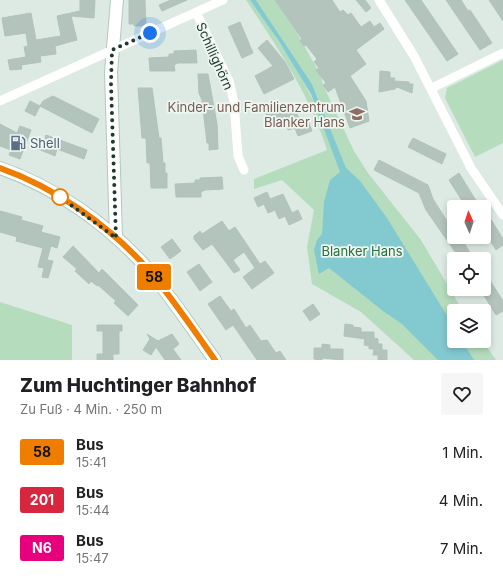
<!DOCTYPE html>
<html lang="de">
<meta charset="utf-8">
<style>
:root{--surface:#fff;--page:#f6f6f6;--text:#202124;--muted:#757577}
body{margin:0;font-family:Inter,sans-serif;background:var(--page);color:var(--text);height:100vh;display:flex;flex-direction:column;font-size:15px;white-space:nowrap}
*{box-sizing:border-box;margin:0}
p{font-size:13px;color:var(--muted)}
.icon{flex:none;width:22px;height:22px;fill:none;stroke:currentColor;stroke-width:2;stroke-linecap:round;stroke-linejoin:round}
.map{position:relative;height:360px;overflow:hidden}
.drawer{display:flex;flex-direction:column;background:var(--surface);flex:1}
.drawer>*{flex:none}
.badge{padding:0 8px;border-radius:3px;font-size:14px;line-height:26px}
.needle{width:26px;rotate:357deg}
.buttons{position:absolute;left:447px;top:200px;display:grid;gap:8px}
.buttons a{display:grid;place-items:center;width:44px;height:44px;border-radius:4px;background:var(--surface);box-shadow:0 2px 6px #0003;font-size:20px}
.you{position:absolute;width:20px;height:20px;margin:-10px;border:3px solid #fff;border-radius:50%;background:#1a73e8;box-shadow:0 0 0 6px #1a73e833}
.map>.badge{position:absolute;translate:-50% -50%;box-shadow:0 0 0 2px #fff}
.round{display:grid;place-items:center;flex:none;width:42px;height:42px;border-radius:4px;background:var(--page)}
.headline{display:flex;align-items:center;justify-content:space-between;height:68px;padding:0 20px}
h1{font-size:19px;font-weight:800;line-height:30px}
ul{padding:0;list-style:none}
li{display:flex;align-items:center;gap:12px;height:48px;padding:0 20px}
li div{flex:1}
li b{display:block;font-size:15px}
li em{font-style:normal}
li .badge{min-width:44px;font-weight:700;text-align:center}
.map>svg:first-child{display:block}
.green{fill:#b5dcbd}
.water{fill:#83c9d0}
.building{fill:#b3c4bc;stroke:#b0c3ba}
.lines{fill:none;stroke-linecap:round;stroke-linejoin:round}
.secondary-casing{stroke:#b1c9bf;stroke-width:14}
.street{stroke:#fff;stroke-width:9}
.secondary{stroke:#fff;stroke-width:12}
.line-casing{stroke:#fff;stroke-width:9}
.line{stroke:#ef7d00;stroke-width:6}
.walk{stroke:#1f3930;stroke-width:4;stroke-dasharray:0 7.2}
.stop-dot{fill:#fff;stroke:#ef7d00;stroke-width:2}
.labels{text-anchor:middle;stroke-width:3.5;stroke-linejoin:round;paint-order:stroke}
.street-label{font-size:13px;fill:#1f3930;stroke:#eef6f1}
.education-label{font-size:13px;fill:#785e54;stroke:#eef6f1;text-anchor:end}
.service-label{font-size:13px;fill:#4e5e75;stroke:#eef6f1;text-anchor:start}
.park-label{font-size:13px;fill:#297040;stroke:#eef6f1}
</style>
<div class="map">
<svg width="503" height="360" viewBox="0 0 503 360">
<rect width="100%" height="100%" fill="#ddeae3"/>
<!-- green -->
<path class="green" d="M246 0H250C276 37 302 73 320 115L318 98 312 84 256 0H275L296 31 321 76 323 85 354 151 368 173 421 240 463 311H454V341H483L496 360H414L361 312 312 284 307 247 314 210 282 180 254 189V179L327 150C310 95 277 47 246 0Z
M503 60V143L475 157 445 98 447 88Z
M0 302 72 325V360H0Z"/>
<!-- water -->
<path class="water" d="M250 0H256L312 84 346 168 360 181 387 218 454 327V341H462L474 360H438L402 324 383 311 329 268 319 274 314 250 317 240 322 234 324 202 330 180 340 172 311 94 280 43Z"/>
<!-- building -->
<path class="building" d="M80 0H95L94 18 71 16 77 40 55 46 56 54 40 56 41 62 21 65 22 69 10 70 8 60 26 57 24 47 28 46 26 33 5 36 2 18 31 13 36 40 61 36 57 16 80 11Z
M129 0H145L146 26H134V24H129Z
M171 0H187L162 11 159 5Z
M275 0H332L340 12 343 10 348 15 351 13 361 27 370 21 374 27 380 23 384 29 356 50 366 64 350 76 366 101 369 121 350 128 335 87 328 92 323 85 326 83 316 70 319 68 314 62 317 59 306 45 304 46 300 41 302 39Z
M356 0H365L371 8 366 12Z
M405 0H421L458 54 447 61Z
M446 0H461L468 11 470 10 492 43 480 50Z
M489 0H503V21Z
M240 22 253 53 242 58 228 27Z
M267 40 285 62 294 79 264 94 255 76 273 66 258 48Z
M196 50 197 63H178L174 65 175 71H150L149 58 169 57V54H174V51Z
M380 71 390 72V78H395L394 81 409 82V84H413L412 93 397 87 395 89 379 92Z
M198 74H208L217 124 218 149 209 150V143H207L202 100 199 93Z
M138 88H152L159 138H161L163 163H165V173H167V188H151L150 163H147L146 138H142Z
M53 96 99 119 92 133 40 106 43 101Z
M30 101 40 106 35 116 25 111Z
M277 102 280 109 293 104 301 124 308 121 312 131 298 136 295 128 288 130 284 121 278 124 274 115 268 118 263 108Z
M0 124 17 133 20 126 31 130 20 159 9 155 11 150 0 146Z
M46 135 87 150 84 159 57 149 55 156 38 149 42 140 44 141Z
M413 138 446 154 442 164 408 147Z
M379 160 428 185 433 199 454 232V237H457L459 239 461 238 474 259H460L426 210 419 193 374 170Z
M459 173 470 191 480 207H466L449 180Z
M222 177 223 189 205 190 201 192V197H176L175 184 195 183V180H200V178Z
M267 192 270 199 283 194 292 213 298 210 302 219 289 225 285 216 279 219 275 210 268 213 264 204 258 207 254 198Z
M484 208 503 239V245L496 250 484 231Z
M0 211 22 217 21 220 43 226 41 232 60 237 57 248 51 246 47 260 53 261 48 278 42 277 44 268 38 267 43 248 16 241 17 237 0 232Z
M222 221 229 231 235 227 260 264 265 261 274 273 252 289 243 277 255 268 244 252 233 260 240 270 234 273 212 244 203 250 194 239V236L200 231 202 234Z
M172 239 181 251 170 259 161 247Z
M73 246 99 273 102 269 138 305 128 316 114 303 116 301 98 285 97 286 91 281 89 284 75 271 77 269 63 257Z
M199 264 212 282 200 291 187 272Z
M484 271 503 301V311L496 315 480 289H484Z
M220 296 231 311 234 309 246 328 250 325 261 341 267 340 276 353 280 351 286 360H257L233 325 226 330 208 304Z
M313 304 320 314 310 321 303 311Z
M345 324 353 325V327L361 328V332H374V338L378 339V344H382V350H387V360H378V355H373L374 349H369V346L364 345 365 339 344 336Z
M97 325H122V331H119V354H113V360H97V354H103V331H97Z
M147 334 158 341 172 334 179 344 173 349 181 360H165L156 347 151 355 143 350 150 339Z
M322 344 330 345V349H343V360L322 358V360L314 359V348H322Z"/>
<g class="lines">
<defs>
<path id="secondary" d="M0 168C55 187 107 224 146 267 171 296 192 329 215 360
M116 238 111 72 117 0"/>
</defs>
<!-- secondary casing -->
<use href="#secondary" class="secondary-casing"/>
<!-- street -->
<path class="street" d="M379 0 414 56 471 168 503 215
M196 12 229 81 234 102 238 156 244 170
M432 88 503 53
M0 101 223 0"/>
<!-- secondary -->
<use href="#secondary" class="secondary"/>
</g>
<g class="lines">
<defs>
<path id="line" d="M0 168C54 187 107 224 146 267 171 296 193 329 215 360"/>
</defs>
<!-- line casing -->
<use href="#line" class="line-casing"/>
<!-- line -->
<use href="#line" class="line"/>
<!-- walk -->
<path class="walk" d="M60 197 116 238 111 84 112 50 150 33"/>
</g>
<!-- icons -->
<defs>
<symbol id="school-bare" viewBox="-9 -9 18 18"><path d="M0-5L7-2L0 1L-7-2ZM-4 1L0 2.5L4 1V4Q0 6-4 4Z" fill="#8d6e63" stroke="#eef6f1" stroke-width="2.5" paint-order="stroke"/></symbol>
<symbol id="fuel-bare" viewBox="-9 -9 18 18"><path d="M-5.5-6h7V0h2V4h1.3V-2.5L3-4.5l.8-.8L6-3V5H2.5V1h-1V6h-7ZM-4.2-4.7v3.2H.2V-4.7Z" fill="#5c6f8a" stroke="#eef6f1" stroke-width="2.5" paint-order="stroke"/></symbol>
</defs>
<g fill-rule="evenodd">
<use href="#school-bare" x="346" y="103" width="22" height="22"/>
<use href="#fuel-bare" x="7" y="132" width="22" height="22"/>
</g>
<!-- markers -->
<circle class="stop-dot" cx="60" cy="197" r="8"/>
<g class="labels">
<!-- street labels -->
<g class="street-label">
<text transform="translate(215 56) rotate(66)" y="5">Schillighörn</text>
</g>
<!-- education labels -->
<g class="education-label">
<text x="345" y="112">Kinder- und Familienzentrum<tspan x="345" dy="15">Blanker Hans</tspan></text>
</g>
<!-- service labels -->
<g class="service-label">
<text x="30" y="148">Shell</text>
</g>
<!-- park labels -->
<g class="park-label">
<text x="362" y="256">Blanker Hans</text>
</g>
</g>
</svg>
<div class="buttons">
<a><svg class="needle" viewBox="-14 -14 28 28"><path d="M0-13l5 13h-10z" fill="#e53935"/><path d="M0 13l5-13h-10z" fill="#757577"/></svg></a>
<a><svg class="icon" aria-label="locate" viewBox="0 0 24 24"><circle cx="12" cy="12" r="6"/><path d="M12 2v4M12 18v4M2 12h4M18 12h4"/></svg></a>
<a><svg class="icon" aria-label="layers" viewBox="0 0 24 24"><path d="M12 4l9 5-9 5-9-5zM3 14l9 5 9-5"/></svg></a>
</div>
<div class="you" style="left:150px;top:33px"></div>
<b class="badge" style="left:154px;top:277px;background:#ef7d00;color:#111">58</b>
</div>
<section class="drawer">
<div class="headline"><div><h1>Zum Huchtinger Bahnhof</h1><p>Zu Fuß · 4 Min. · 250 m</p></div><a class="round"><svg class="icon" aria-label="heart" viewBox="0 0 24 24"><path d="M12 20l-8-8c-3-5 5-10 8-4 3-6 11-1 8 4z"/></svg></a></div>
<ul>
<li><span class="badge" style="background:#ef7d00;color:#111">58</span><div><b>Bus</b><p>15:41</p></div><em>1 Min.</em></li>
<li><span class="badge" style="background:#d7263d;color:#fff">201</span><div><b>Bus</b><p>15:44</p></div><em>4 Min.</em></li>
<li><span class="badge" style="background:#e6007e;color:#fff">N6</span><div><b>Bus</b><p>15:47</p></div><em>7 Min.</em></li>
</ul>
</section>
